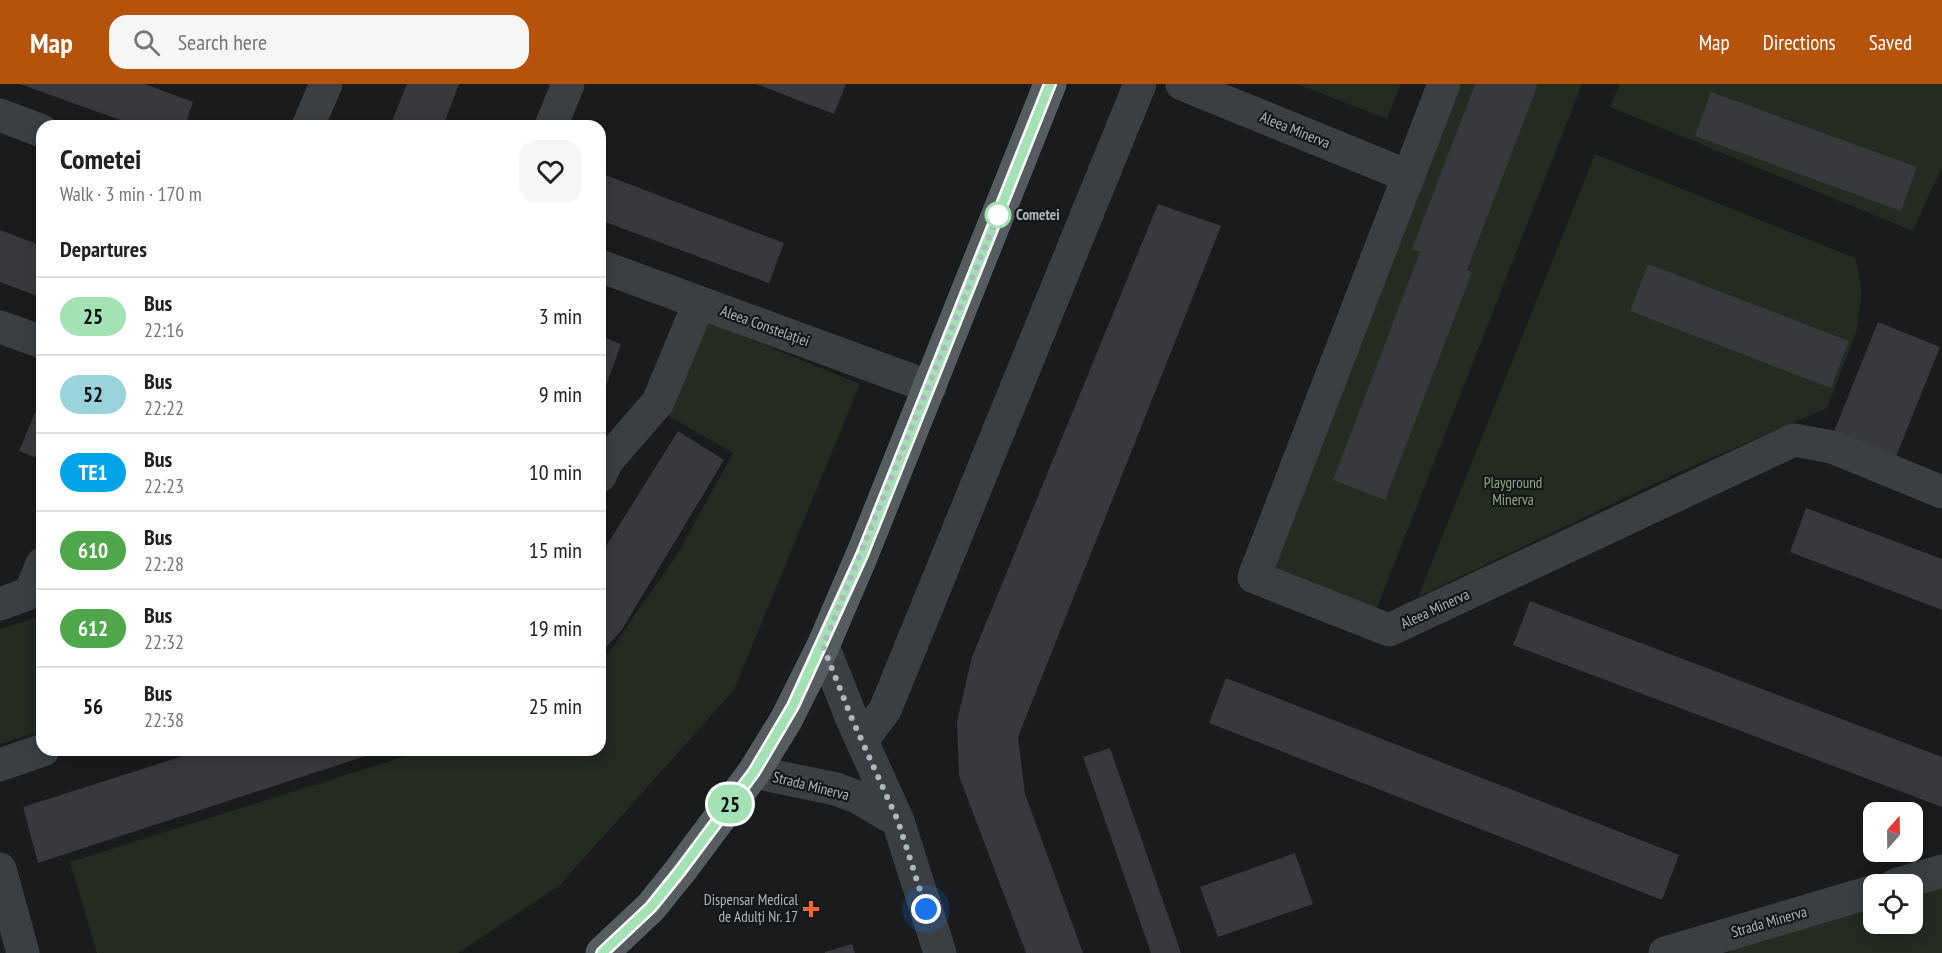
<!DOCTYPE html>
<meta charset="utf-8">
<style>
:root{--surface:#fff;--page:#f6f6f6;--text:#202124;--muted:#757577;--line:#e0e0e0;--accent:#b45309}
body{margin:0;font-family:"PT Sans Narrow",sans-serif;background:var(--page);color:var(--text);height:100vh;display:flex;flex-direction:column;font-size:22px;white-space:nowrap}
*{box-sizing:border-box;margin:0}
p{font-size:20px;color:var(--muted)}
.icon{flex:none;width:33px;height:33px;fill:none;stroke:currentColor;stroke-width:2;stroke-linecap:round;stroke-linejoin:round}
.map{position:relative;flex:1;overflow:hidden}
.drawer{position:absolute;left:36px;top:36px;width:570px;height:636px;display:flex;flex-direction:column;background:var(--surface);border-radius:18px;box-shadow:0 3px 15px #0003}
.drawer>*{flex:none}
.badge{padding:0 12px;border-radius:20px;font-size:21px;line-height:39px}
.needle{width:39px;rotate:20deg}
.buttons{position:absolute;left:1863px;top:718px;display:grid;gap:12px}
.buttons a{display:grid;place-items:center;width:60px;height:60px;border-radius:12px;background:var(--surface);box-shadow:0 3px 15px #0003;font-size:30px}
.you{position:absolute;width:30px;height:30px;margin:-15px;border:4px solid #fff;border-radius:50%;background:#1a73e8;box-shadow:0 0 0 9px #1a73e833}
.map>.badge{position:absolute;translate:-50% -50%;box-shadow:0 0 0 3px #fff}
h2{padding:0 24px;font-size:22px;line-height:54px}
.round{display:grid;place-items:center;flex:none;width:63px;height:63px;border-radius:18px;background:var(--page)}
.head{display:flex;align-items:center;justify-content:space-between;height:102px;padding:0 24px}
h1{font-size:28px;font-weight:700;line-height:45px}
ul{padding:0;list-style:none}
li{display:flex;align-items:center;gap:18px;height:78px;padding:0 24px;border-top:2px solid var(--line)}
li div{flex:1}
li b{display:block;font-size:22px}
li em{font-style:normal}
li .badge{min-width:66px;font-weight:700;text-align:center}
header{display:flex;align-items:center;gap:36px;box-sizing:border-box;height:84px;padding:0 30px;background:var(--accent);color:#fff}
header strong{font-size:28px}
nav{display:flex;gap:33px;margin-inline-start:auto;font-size:21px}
.search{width:420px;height:54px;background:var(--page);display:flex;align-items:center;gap:15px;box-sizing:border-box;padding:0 21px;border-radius:18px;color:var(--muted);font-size:22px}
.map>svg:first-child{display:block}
.green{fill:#242b21}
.building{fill:#37393c}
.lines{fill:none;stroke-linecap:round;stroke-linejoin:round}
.minor{stroke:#3b3f42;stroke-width:33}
.major{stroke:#565d61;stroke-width:33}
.line-casing{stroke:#fff;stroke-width:14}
.line{stroke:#a4e1b5;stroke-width:9}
.walk{stroke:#acb8bd;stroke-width:6;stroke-dasharray:0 10.8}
.stop-dot{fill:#fff;stroke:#a4e1b5;stroke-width:3}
.poi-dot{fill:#ff6530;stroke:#151618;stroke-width:2}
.labels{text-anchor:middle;stroke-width:4.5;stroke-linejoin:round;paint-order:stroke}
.street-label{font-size:15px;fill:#acb8bd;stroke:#151618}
.stop-label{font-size:15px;font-weight:bold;fill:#acb8bd;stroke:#151618;text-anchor:start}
.park-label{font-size:15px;fill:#8fa981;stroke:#151618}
.poi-label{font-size:15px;fill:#acb8bd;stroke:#151618;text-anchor:end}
</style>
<header>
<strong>Map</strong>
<div class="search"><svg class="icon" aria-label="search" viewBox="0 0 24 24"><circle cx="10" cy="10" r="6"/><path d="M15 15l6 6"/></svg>Search here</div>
<nav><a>Map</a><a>Directions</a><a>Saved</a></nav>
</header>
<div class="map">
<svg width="1942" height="869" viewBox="0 0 1942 869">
<rect width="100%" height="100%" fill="#1a1b1d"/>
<!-- green -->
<path class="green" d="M1297 0H1401L1387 35Z
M1457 0H1582L1377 524 1268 482Z
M1620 0H1942V83L1913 147 1610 23Z
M1595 70 1855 174 1862 207 1856 249 1827 324 1677 389 1418 513Z
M708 238 860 300 734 606 559 802 458 869H97L70 778 425 666H600V581L678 469 733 369 665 330Z
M42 532V647L0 660V545Z
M1942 800V869H1729V867L1873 821 1874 840H1912L1913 809Z"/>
<!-- building -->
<path class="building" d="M20 0H145L193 18 185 42H137Z
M407 0H459L443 42H390Z
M756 0H846L834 30Z
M1475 0H1538L1467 186 1472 188 1385 416 1333 396 1420 168 1412 165Z
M1711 8 1917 83 1901 127 1695 52Z
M600 89 784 159 769 199 600 136Z
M1158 120 1221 142 1018 653 1025 710 1083 869H1026L959 692 957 637 972 573Z
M0 146 42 162V214L0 198Z
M1648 180 1849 257 1831 304 1630 227Z
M1878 238 1940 263 1895 375 1833 350Z
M600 252 621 260 606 302 600 300Z
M36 326 42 328V376L19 367Z
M678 347 724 376 621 547 600 570V472Z
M1806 424 1942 475V526L1790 468Z
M1530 517 1942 673V723L1513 561Z
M1226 594 1679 771 1662 816 1209 639Z
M1110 664 1181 869H1151L1083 673Z
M202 666H384L38 779 23 723Z
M1295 769 1313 820 1218 853 1200 803Z
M852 860 855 869H825V868Z"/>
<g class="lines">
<!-- minor -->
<path class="minor" d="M1182 0 1408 92
M1444 0 1254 493 1389 546 1794 356 1832 363 1942 408
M0 31 42 47
M308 42 326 0
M551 42 568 0
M600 182 930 303
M0 243 42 258
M600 392 607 377 658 318 699 219
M0 520 30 509 42 480
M823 562 852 635 898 737 940 869
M862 656 885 626 1140 0
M0 681 43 666
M754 688 836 705 857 713 898 737
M0 785 23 869
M1895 801 1942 787
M1665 869 1874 807"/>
<!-- major -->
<path class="major" d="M602 869 651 823 680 787 754 688 786 636 823 562 862 471 1050 0"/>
</g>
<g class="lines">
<defs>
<path id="line" d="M602 869 651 823 680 787 754 688 793 622 862 471 1050 0"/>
</defs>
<!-- line casing -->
<use href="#line" class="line-casing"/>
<!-- line -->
<use href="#line" class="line"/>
<!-- walk -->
<path class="walk" d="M926 825 898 737 852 635 823 562 1002 121 998 131"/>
</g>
<!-- markers -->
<circle class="stop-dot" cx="998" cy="131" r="12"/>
<path class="poi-dot" d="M808 816h6v6h6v6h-6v6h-6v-6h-6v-6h6z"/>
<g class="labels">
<!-- street labels -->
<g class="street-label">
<text transform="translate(1295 46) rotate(22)" y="5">Aleea Minerva</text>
<text transform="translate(765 242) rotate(20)" y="5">Aleea Constelației</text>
<text transform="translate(1435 525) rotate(-25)" y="5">Aleea Minerva</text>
<text transform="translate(811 702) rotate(14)" y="5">Strada Minerva</text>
<text transform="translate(1769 838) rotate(-16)" y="5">Strada Minerva</text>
</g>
<!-- stop labels -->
<g class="stop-label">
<text x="1016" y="136">Cometei</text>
</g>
<!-- park labels -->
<g class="park-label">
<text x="1513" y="404">Playground<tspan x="1513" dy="17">Minerva</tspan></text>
</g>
<!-- poi labels -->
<g class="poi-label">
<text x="798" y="821">Dispensar Medical<tspan x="798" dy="17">de Adulți Nr. 17</tspan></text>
</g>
</g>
</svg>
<div class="buttons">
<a><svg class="needle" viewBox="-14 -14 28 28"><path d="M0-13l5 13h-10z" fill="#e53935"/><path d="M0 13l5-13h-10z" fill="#757577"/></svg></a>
<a><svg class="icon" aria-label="locate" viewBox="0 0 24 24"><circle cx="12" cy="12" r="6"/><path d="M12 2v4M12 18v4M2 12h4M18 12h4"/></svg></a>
</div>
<div class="you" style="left:926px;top:825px"></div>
<b class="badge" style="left:730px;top:720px;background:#a4e1b5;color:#111">25</b>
<section class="drawer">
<div class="head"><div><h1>Cometei</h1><p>Walk · 3 min · 170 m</p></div><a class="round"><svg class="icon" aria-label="heart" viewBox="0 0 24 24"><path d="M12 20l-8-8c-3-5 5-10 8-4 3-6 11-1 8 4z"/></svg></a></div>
<h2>Departures</h2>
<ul>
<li><span class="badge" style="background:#a4e1b5;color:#111">25</span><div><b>Bus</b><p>22:16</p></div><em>3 min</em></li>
<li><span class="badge" style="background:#9ad3dc;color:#111">52</span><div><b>Bus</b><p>22:22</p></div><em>9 min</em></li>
<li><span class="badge" style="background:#00a3e8;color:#fff">TE1</span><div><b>Bus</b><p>22:23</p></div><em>10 min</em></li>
<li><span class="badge" style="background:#4ea74b;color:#fff">610</span><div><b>Bus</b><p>22:28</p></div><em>15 min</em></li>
<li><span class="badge" style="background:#4ea74b;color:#fff">612</span><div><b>Bus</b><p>22:32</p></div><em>19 min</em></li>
<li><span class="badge" style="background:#fff;color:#111">56</span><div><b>Bus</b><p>22:38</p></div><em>25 min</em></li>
</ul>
</section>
</div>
